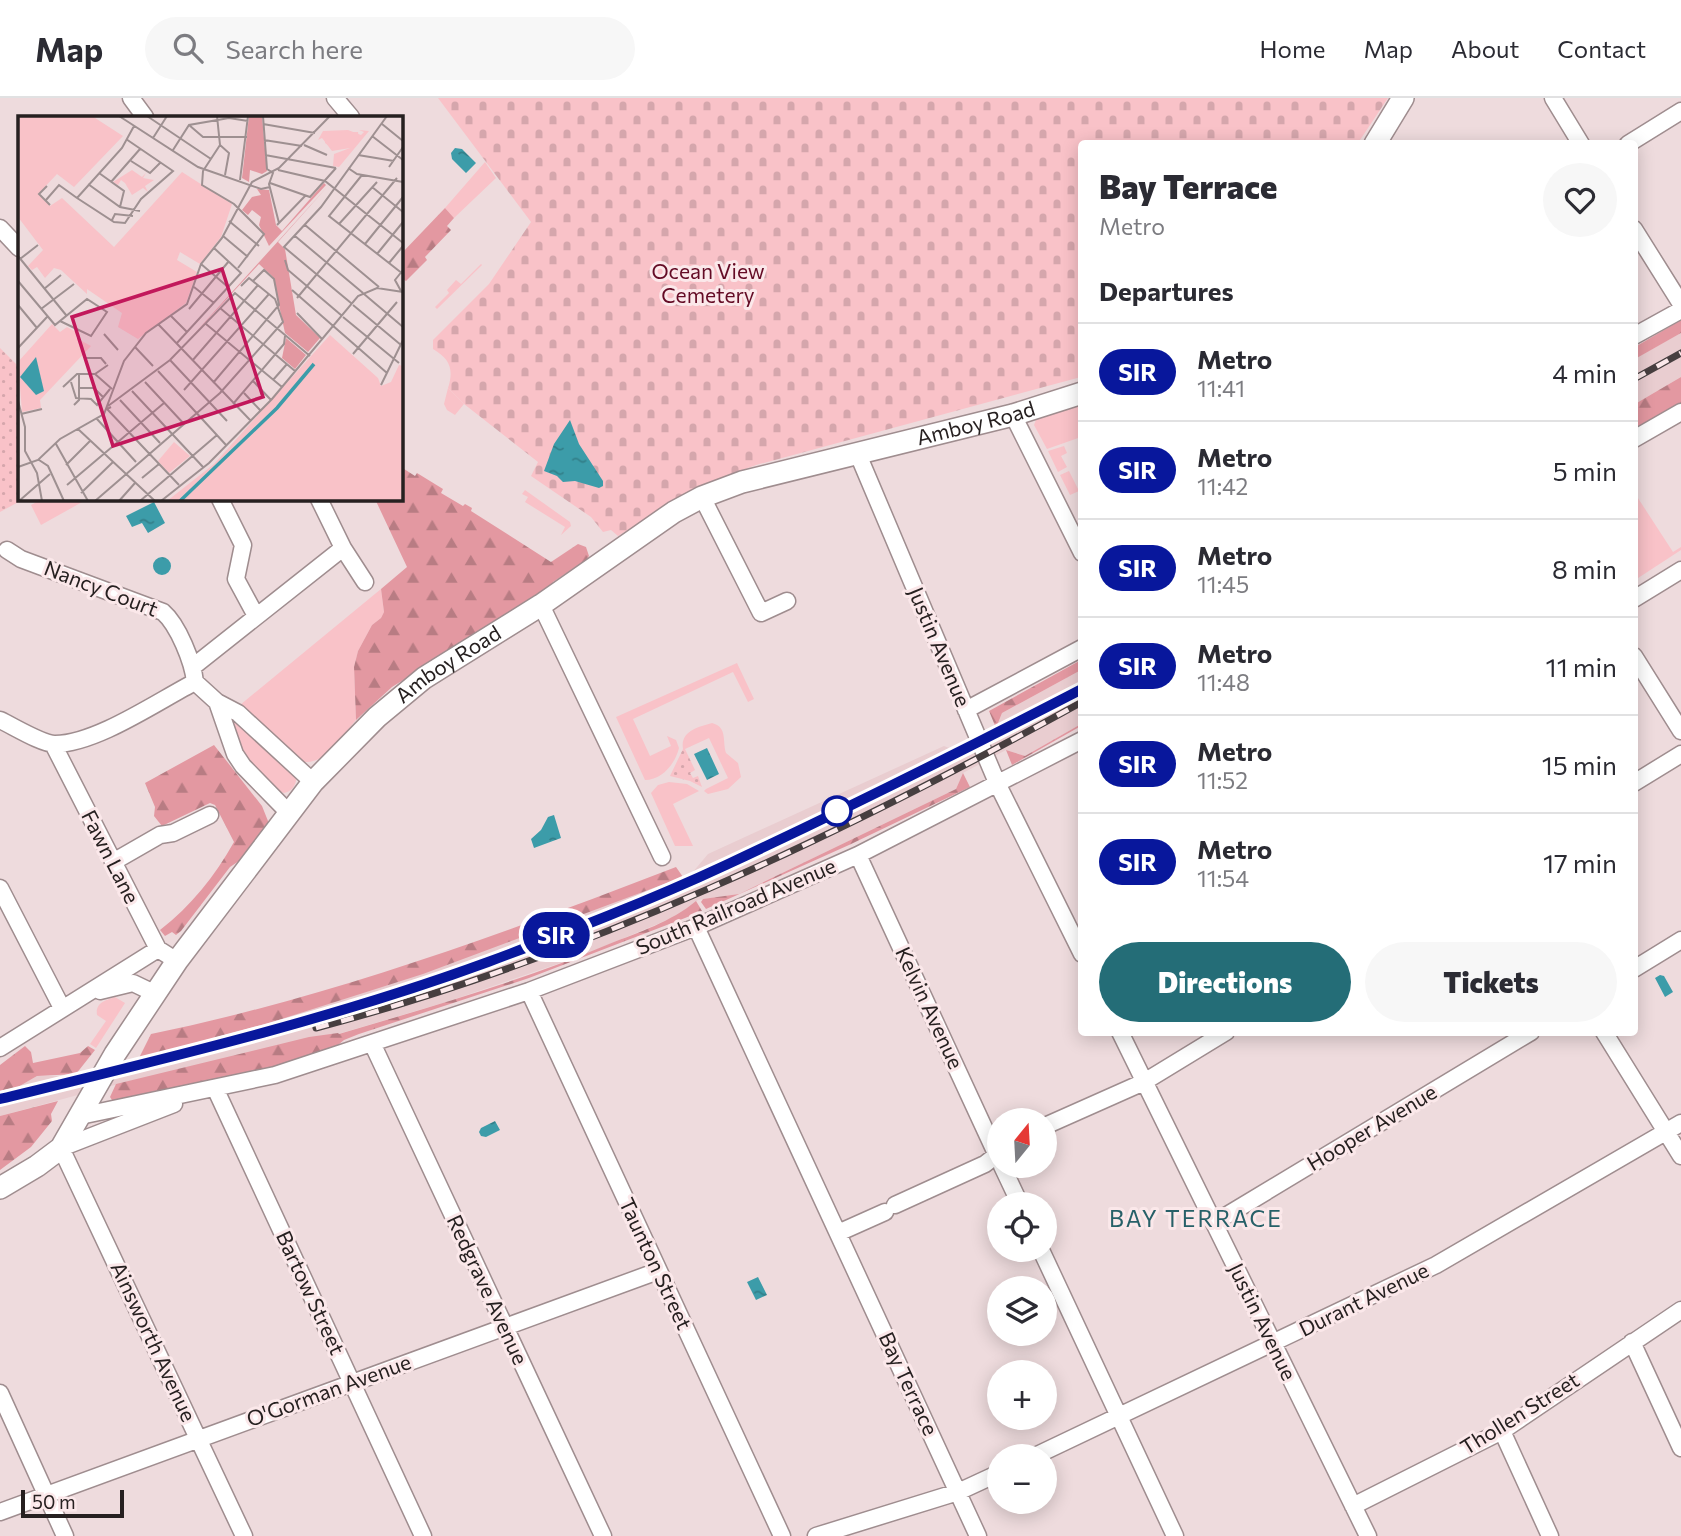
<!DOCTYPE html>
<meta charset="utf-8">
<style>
:root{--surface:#fff;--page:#f7f7f7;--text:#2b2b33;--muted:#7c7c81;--line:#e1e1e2;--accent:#246d77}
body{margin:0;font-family:Commissioner,sans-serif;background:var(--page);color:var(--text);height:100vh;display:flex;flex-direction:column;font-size:26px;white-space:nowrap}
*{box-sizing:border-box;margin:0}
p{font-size:23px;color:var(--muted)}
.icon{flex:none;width:38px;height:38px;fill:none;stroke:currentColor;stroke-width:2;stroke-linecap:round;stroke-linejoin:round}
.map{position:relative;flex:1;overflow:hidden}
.drawer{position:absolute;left:1078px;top:42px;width:560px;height:896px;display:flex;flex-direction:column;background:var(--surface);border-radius:7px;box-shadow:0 4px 18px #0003}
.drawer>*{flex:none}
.badge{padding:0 14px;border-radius:23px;font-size:24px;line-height:46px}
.needle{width:46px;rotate:18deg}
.buttons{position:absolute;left:987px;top:1010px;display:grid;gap:14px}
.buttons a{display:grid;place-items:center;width:70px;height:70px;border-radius:50%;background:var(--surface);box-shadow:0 4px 18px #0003;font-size:35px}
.scale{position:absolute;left:21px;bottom:18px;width:103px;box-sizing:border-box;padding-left:7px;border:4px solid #262020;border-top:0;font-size:19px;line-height:24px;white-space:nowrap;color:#262020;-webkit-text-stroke:5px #fbe8ea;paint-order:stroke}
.map>.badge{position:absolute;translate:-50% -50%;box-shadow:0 0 0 4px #fff}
h2{padding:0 21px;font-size:26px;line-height:63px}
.round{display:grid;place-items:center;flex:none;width:74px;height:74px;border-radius:37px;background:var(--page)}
.headline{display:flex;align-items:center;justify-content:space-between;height:119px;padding:0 21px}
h1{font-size:33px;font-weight:800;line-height:52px}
.cta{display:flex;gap:14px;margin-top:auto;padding:14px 21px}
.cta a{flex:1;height:80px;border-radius:42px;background:var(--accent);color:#fff;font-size:28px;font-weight:800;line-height:80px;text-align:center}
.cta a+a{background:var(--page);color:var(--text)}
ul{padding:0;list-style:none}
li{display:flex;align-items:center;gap:21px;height:98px;padding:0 21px;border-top:2px solid var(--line)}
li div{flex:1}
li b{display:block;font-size:26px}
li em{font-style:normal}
li .badge{min-width:77px;font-weight:700;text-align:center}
header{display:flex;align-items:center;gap:42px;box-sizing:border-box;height:98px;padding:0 35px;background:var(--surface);border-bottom:2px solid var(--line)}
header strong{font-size:33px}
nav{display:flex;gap:38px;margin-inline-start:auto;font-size:24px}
.search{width:490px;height:63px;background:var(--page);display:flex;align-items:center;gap:18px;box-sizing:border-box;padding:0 24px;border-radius:38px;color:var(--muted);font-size:26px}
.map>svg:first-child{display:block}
.built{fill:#e9cdd0}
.grass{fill:#f9c2c8}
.forest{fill:url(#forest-firs)}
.cemetery{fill:url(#cemetery-stones)}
.park{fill:url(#park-dots)}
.water{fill:url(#water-ripples)}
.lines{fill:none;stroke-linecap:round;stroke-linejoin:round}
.minor-casing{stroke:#9f8d8f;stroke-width:19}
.major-casing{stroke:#9f8d8f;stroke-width:24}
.minor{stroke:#fff;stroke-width:16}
.major{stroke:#fff;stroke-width:21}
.rail-casing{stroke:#473f40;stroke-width:7}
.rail{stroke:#fbe8ea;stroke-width:4.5;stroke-dasharray:13;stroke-linecap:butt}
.line-casing{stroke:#fff;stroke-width:16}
.line{stroke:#08179c;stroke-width:10}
.stop-dot{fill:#fff;stroke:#08179c;stroke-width:3.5}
.labels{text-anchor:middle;stroke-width:6;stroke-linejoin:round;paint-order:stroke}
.park-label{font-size:21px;fill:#640b25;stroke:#fbe8ea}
.street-label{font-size:21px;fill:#262020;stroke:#fbe8ea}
.neighbourhood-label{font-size:23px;letter-spacing:2px;fill:#276068;stroke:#fbe8ea}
.inset-river{fill:none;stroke:#3c9ca9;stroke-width:3.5}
.inset-road{fill:none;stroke:#9e9091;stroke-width:2}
.view{fill:#c2185b;fill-opacity:0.15;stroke:#c2185b;stroke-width:3.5}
.inset-edge{fill:none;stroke:#262020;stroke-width:3.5}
</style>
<header>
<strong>Map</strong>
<div class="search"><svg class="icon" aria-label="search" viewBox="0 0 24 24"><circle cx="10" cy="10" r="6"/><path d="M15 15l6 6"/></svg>Search here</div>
<nav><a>Home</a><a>Map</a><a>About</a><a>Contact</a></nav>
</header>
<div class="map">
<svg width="1681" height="1438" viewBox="0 0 1681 1438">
<defs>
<pattern id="forest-firs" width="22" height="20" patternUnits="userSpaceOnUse" patternTransform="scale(1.75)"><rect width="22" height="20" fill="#e398a1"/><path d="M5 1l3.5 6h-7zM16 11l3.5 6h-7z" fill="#b87c83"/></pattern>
<pattern id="cemetery-stones" width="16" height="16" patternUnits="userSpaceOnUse" patternTransform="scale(1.75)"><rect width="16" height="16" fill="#f9c2c8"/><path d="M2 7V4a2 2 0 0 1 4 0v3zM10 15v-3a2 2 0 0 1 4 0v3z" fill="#d5a6ac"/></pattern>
<pattern id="park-dots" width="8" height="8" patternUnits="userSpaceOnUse" patternTransform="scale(1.75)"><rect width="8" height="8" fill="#f9c2c8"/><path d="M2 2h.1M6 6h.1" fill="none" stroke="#d5a6ac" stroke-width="1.8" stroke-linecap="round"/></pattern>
<pattern id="water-ripples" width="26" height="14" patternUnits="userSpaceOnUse" patternTransform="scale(1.75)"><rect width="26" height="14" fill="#3c9ca9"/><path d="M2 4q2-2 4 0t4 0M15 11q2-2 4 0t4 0" fill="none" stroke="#327f89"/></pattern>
</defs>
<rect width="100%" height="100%" fill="#eedbdd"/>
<!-- built -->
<path class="built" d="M1681 235V279L1635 306 1634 261Z
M1081 572V626L1025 658 1006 652 963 675 956 691 739 796 698 802 679 817 581 858 446 904 338 936 126 984 0 1018V993L18 989 37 978H76L138 962 150 956 687 777 692 775 708 756 944 648 952 651 996 630 1002 615Z"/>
<!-- grass -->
<path class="grass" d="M485 64 496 80 454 120 445 110Z
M481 166 482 167 437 211 435 209 449 195 447 192 456 182 461 186Z
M448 290 464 306 455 317 447 312 444 306Z
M1081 305V339L1047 351 1034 327 1037 319Z
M1064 348 1067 355 1061 358 1067 369 1058 374 1048 353Z
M1069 373 1079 393 1070 397 1060 377Z
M525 392 570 424 571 428 561 437 565 429 525 404 528 399 522 396Z
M1634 394 1673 454 1681 449V452L1635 482Z
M42 401H83L84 403 41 427 31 407Z
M381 491 384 514 381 520 372 527 358 553 354 569 356 622C342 638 322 673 297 662L240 607Z
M737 565 754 601 748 604 733 574 633 621 650 658 671 648 667 638 676 642 679 650C675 666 662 682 645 682L616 619Z
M232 619 296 679C297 686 292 694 284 695L276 692 243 659 230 620Z
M712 625C728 629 722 644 726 655L738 665 741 679 728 691 708 696 704 693 706 691 728 680 709 640 685 651H683C680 633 698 629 712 625Z
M669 684 687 686 699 693 673 706 693 748H675L651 695 658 687Z
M115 899 125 905 96 950 90 946 106 923 97 917C95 904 107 902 115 899Z"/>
<!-- forest -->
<path class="forest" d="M445 110 454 120 447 128 451 132 425 159 427 162 406 183 403 181 401 184V156Z
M1681 222V235L1635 261V249Z
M1681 279V305L1635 330V306Z
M401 369 415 378 417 375 443 391 441 395 463 408 465 406 472 410 471 413 551 464 578 446 586 449 589 458 586 462 553 484 551 491 392 589 356 622 354 569 358 553 372 527 381 520 384 514 381 491 407 469 375 401H401Z
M1081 562V572L1002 615 996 630 989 613Z
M1081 626V628L1012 667 1006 652 1025 658Z
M214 647 262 708 270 728 242 761 230 769 181 833 176 837 172 834 165 838 160 832C191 808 215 778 234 744L215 707 210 705 162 728 154 718 155 709 145 685Z
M963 675 970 689 849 747 706 811 701 804 703 801 739 796 956 691Z
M676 769 683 779 423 876 269 925 139 960 151 936C331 899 505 835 676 769Z
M696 803 702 813 685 820 529 880 359 936 344 942 327 956 114 1005 110 999 116 986 309 939 338 935 339 936C430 909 522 883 609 846 639 834 671 824 696 803Z
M25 948 31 954 33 965 80 955 88 948 95 952 76 976 37 978 18 989 0 993V967Z
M58 1003 51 1016 52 1023 31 1049 0 1072V1018Z"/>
<!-- cemetery -->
<path class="cemetery" d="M438 0H1388L1358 45 1082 46 1081 279 756 367 699 388 618 438 611 432 603 434 591 419 531 378 538 364 464 306 448 290C454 271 450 261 433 251V242L489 186 531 124Z"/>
<!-- park -->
<path class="park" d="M0 250 19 269V401H24L0 414Z
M683 651H685L695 672 690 675 693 680 698 678 702 689 690 683 670 678Z"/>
<!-- water -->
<path class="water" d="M455 50 462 51 476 65 466 75 452 61 451 55Z
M570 322 579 346 603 383V388L599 390 575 383 563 384 557 378 544 373 554 346Z
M154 404 165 425 148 435 142 425 132 429 126 418Z
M153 468a9 9 0 1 1 18 0a9 9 0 1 1-18 0Z
M707 650 719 676 707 682 694 656Z
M554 717 561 740 534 750 531 741 541 732 548 719Z
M1660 877 1664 878 1673 894 1665 899 1655 880Z
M495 1023 500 1032 486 1039 481 1038 479 1034 481 1030Z
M758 1179 767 1197 756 1202 747 1184Z"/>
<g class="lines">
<defs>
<path id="minor" d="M131 0 145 19
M335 0 351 19
M1553 0 1581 46
M1628 46 1681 13
M0 130 19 150
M1634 131 1681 206
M1634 238 1681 212
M1013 317 1082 455
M1634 341 1681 314
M857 354 998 687 1082 856
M702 399 761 515 787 503
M220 401 243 447 236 481 256 518
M319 401 343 450 365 484
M7 452 21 461 163 514C178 527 193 564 195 584
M1634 501 1681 472
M541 507 662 759
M1634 558 1681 633
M194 568 343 450
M217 604 235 656 243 668 290 716
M966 612 1082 550
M0 622C13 628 42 646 55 646 96 646 158 603 195 584L217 604 238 615 313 684
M53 646 158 851 177 863
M1634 685 1681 656
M858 757 999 1062
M113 764 160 737 173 735 210 717
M0 790 62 910
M696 829 978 1438
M1634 871 1681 842
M100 893 133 885 156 896
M529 893 782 1438
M1120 934 1368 1438
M1604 934 1681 1058
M372 945 603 1438
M0 950 158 851
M215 990 423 1438
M174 1006 61 1050 244 1438
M80 1018 275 977 529 893 696 829 858 757 1082 642
M1045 1028 1144 984 1226 934
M1002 1068 1020 1106
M895 1107 985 1066 999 1055
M1214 1125 1531 934
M838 1135 885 1114
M1041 1152 1175 1438
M1632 1244 1681 1350
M0 1295 65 1438
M1502 1333 1550 1438
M1035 1358 1436 1167 1681 1025
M1353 1408 1502 1333 1681 1212
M0 1414 658 1173
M816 1438 958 1394 999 1375"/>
<g id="major">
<path d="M1375 46 1403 0"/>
<path id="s1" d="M0 1090 37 1068 61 1050 115 956 177 863 313 684 377 619 424 580 541 507 674 414 702 399 742 384 1013 317 1082 295"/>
</g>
</defs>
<!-- minor casing -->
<use href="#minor" class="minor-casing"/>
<!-- major casing -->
<use href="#major" class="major-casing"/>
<!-- minor -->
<use href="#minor" class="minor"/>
<!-- major -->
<use href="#major" class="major"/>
<defs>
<path id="rail" d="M1634 281 1681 255
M316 930C585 859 839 738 1082 604
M0 1001C164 961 329 922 488 863 693 788 888 691 1082 591"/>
</defs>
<!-- rail casing -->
<use href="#rail" class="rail-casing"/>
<!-- rail -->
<use href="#rail" class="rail"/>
</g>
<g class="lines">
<defs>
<path id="line" d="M0 1001C164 961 330 922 488 864 568 834 649 803 726 767 846 711 964 652 1082 591"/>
</defs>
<!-- line casing -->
<use href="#line" class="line-casing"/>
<!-- line -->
<use href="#line" class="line"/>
</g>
<!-- markers -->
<circle class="stop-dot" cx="837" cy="713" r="14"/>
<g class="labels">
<!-- park labels -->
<g class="park-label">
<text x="708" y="181">Ocean View<tspan x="708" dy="24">Cemetery</tspan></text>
</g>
<!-- street labels -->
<g class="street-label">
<text dy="7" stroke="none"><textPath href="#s1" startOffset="1286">Amboy Road</textPath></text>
<text transform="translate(101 491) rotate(21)" y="7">Nancy Court</text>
<text transform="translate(939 549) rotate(67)" y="7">Justin Avenue</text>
<text dy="7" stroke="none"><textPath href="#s1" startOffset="698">Amboy Road</textPath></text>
<text transform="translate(110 759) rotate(63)" y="7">Fawn Lane</text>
<text transform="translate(736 809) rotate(-23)" y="7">South Railroad Avenue</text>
<text transform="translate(929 910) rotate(65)" y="7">Kelvin Avenue</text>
<text transform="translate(1372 1030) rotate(-31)" y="7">Hooper Avenue</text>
<text transform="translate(655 1166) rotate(65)" y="7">Taunton Street</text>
<text transform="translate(487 1192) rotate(65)" y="7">Redgrave Avenue</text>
<text transform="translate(310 1195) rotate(65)" y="7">Bartow Street</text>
<text transform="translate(1364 1202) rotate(-26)" y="7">Durant Avenue</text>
<text transform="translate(1262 1224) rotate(64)" y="7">Justin Avenue</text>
<text transform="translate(153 1244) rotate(65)" y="7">Ainsworth Avenue</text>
<text transform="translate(908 1286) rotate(65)" y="7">Bay Terrace</text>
<text transform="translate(329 1293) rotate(-20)" y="7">O'Gorman Avenue</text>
<text transform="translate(1520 1316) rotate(-32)" y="7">Thollen Street</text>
</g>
<!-- neighbourhood labels -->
<g class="neighbourhood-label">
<text x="1196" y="1129">BAY TERRACE</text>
</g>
</g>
<!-- overview -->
<g transform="translate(18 18)">
<rect width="385" height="385" fill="#eedbdd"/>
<path d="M330 14 343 19 346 16 341 14 351 15 321 51 315 50 316 38 332 32 314 35 304 22 300 24 305 15ZM114 54 124 61 128 57 125 62 136 64 127 70 130 76 125 72 114 79 107 67 103 64 100 69 95 66Z" fill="#f9c2c8"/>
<path d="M231 0H244L249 55 244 58 232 54 231 66 224 62ZM306 67 308 69 251 130 241 109 243 101 234 94 230 99 224 94 234 81 243 79 239 73 251 74 258 109 264 115ZM310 70 260 126 267 133 278 199 302 222 290 236 267 217 255 161 241 148 167 228ZM268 222 288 239 277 253 264 242Z" fill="#e398a1"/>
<path d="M0 0H74L105 20 56 71 39 58 20 78 32 90 44 82 96 131 164 56 214 88 203 121 182 148 162 136 159 144 179 156 168 187 120 223 100 211 104 197 69 173V178L43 154 36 152 27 162 19 151 14 154 10 150 25 134 0 101Z" fill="#f9c2c8"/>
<path d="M340 16 341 26 336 31 314 32 307 27 308 17ZM34 208 42 216 49 211 58 216V222L73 230 22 284 23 292 4 296 0 246ZM312 219 360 262 363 270 373 266 381 249 385 250V385H149L196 348ZM156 326 172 340 151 357 140 345Z" fill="#f9c2c8"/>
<path d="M18 241 26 275 18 279 2 261Z" fill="#3c9ca9"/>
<path class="inset-river" d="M162 385 259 292 296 248"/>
<path class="inset-road" d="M101 0 180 51 243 73 252 71M129 0 193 43M199 0 202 29 185 55 184 69 216 88 246 118 220 152M245 0 249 53 255 57 251 68 261 107M245 8 297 17M364 8 385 25M171 9 185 21H229M354 20 385 44M135 22 149 0M246 24 284 30M202 29 211 37 207 59M286 29 309 39M155 34 171 9 211 2 230 5M247 39 318 52M340 39 376 45M113 45 132 57 143 46M371 51 385 31M330 52 339 58 385 66M260 54 307 65 385 127M81 57 106 75 102 91M344 59 311 100 385 158M222 64 230 0M93 66 122 33M252 67 292 81 318 52M70 68 102 91 122 95M29 70 21 78 32 89M354 71 385 96M59 82 96 106 107 107 123 83 155 55 108 23M59 82 104 32 116 10M28 84 41 69 59 82M94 104 97 98 115 100M211 105 241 130M321 108 359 66M259 109 288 79M287 109 361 171M205 120 230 141M277 120 345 177M347 128 385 81M359 138 385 106M0 140 48 199M2 143 20 129M267 144 270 154 323 199M371 147 385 130M183 148 210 171M0 165 37 209 69 183 89 196 73 220 42 205M176 171 196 187M26 173 43 159M274 174 369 257M383 175 377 164 385 154M346 178 385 211M279 182 379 62M333 187 266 131 303 91 369 0M0 189 19 212M335 189 383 229M202 192 277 255M23 193 56 168M171 193 211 145M279 197 304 223M153 200 169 216M325 201 381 247M140 208 233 305M188 208 264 271M86 218 100 234M158 228 223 157 196 132M117 231 135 250M0 232 29 201M335 238 379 186M67 242H83L88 248M152 244 209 305M174 245 240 169M140 255 208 329M77 258 94 273M255 264 269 248M235 265 253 284M53 266 58 282 73 283 79 289 92 273M127 266 166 308M195 267 261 189 256 163 246 154 235 165M363 269 385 224M45 271 59 258H77L90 249M61 272H76L85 281M166 274 251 178M114 275 185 351M226 277 242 294M102 284 142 327M0 285 7 311V335L19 357 24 385M215 288 266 228 267 220M56 289 61 284V257M90 290 152 244 217 177 292 240M93 291 89 293 161 369M3 298 24 293M79 303 118 346M60 313 137 385M38 328 70 385M21 344 30 350 46 385M48 349 72 325M0 351 20 344 42 323 86 298 106 245 128 217 169 188 183 148 204 122 234 66 261 52 312 0M124 362 141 348M49 369 146 287M63 377 95 346M1 385 32 358M77 385 202 277 265 206 257 183 231 162 223 170M101 385 117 367M122 385 199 319M143 385 191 347 254 283 340 180 359 172 385 176"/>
<path class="view" d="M204 153 245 281 95 330 54 201Z"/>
<rect width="385" height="385" class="inset-edge"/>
</g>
</svg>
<div class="buttons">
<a><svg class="needle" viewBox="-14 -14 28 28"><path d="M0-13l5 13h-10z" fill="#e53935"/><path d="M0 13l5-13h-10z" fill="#7c7c81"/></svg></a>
<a><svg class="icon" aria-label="locate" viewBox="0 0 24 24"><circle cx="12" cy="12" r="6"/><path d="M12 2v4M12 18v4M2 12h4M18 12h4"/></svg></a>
<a><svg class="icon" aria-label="layers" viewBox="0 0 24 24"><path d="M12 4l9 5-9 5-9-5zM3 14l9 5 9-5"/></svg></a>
<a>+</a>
<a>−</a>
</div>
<div class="scale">50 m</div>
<b class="badge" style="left:556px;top:837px;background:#08179c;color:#fff">SIR</b>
<section class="drawer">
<div class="headline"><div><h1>Bay Terrace</h1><p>Metro</p></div><a class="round"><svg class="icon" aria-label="heart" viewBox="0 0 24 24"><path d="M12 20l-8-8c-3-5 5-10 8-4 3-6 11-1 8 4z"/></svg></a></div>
<h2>Departures</h2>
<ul>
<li><span class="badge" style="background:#08179c;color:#fff">SIR</span><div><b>Metro</b><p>11:41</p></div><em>4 min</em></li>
<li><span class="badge" style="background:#08179c;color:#fff">SIR</span><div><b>Metro</b><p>11:42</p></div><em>5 min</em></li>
<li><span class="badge" style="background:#08179c;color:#fff">SIR</span><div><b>Metro</b><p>11:45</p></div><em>8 min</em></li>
<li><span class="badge" style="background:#08179c;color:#fff">SIR</span><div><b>Metro</b><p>11:48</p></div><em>11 min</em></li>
<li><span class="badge" style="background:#08179c;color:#fff">SIR</span><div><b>Metro</b><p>11:52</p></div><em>15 min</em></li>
<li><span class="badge" style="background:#08179c;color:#fff">SIR</span><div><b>Metro</b><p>11:54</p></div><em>17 min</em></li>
</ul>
<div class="cta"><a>Directions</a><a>Tickets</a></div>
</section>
</div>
